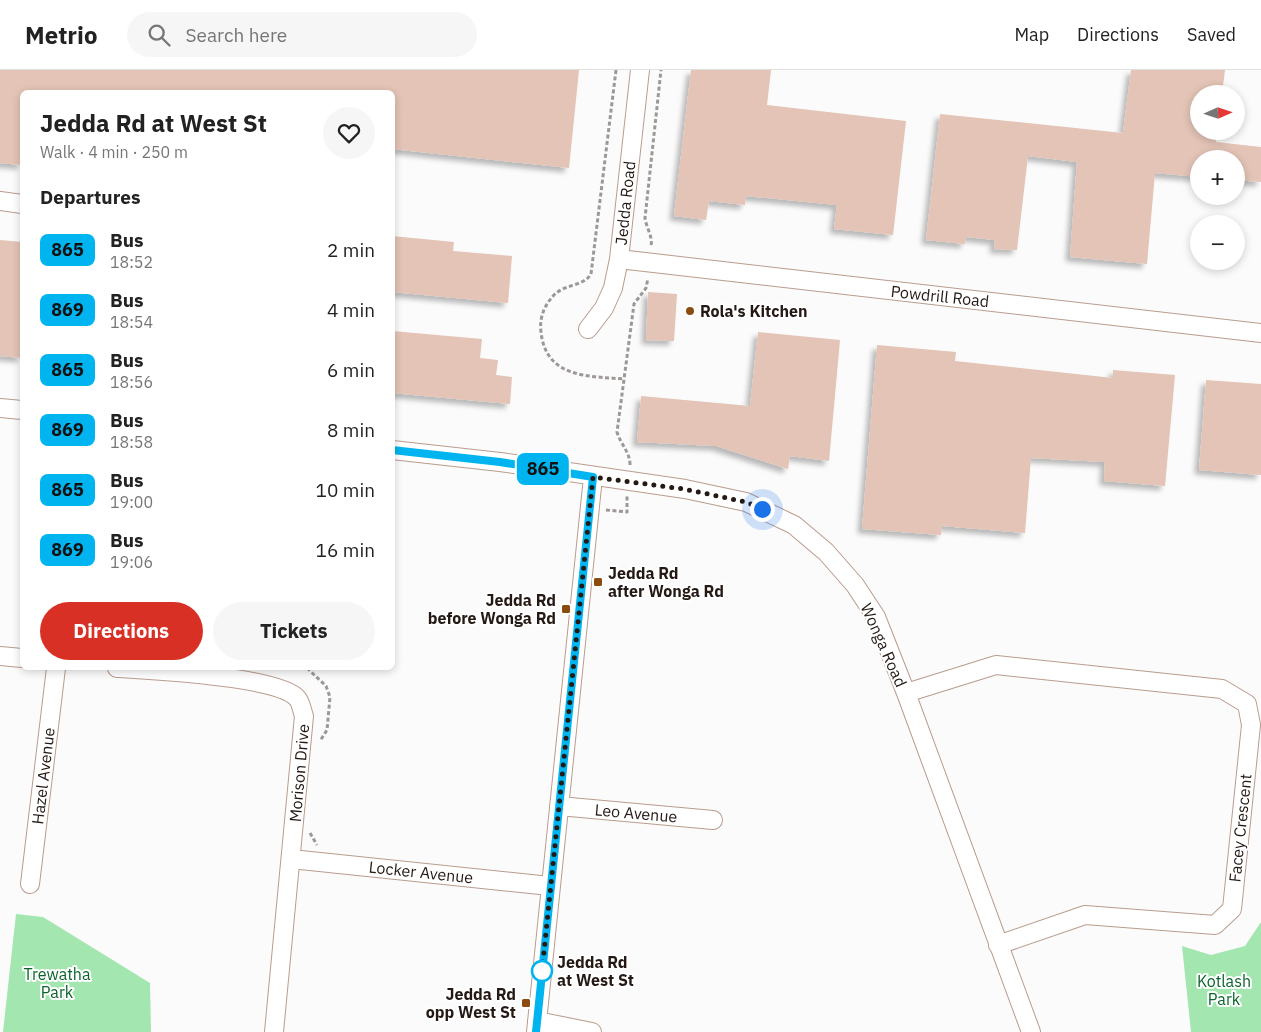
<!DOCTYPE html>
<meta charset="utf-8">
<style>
:root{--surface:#fff;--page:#f6f6f6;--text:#222;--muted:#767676;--line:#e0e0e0;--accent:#d93025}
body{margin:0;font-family:"IBM Plex Sans",sans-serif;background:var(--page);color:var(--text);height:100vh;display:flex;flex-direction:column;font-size:19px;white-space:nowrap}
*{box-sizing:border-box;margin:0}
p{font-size:16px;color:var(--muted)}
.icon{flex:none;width:28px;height:28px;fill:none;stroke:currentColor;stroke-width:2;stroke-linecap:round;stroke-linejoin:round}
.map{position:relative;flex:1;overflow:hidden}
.side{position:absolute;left:20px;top:20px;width:375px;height:580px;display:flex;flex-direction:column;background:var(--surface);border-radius:8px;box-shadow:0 2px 8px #0003}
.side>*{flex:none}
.badge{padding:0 10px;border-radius:8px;font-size:18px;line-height:32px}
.needle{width:32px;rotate:87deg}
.controls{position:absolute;left:1190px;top:15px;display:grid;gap:10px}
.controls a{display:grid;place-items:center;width:55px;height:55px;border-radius:50%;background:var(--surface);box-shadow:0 2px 8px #0003;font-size:25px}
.you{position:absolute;width:25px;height:25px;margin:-12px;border:4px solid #fff;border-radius:50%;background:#1a73e8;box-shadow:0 0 0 8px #1a73e833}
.map>.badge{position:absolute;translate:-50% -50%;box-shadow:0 0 0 2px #fff}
h2{padding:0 20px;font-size:19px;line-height:45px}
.round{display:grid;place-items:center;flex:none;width:52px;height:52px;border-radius:26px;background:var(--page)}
.headline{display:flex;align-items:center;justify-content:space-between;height:85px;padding:0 20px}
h1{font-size:24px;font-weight:800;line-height:38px}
.cta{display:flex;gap:10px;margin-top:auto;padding:10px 20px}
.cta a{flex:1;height:58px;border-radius:30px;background:var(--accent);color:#fff;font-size:20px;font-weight:800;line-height:58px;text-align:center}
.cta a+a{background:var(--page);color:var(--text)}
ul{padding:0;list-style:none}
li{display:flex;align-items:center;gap:15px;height:60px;padding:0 20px}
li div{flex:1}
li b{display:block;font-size:19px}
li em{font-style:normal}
li .badge{min-width:55px;font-weight:700;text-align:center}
header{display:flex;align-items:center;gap:30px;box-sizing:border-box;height:70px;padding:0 25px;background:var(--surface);border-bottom:1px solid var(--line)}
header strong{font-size:24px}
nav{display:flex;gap:28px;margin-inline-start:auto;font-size:18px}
.search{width:350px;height:45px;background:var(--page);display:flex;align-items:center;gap:12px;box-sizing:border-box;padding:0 18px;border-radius:28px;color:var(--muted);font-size:19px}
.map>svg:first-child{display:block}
.green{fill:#a4e6af}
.building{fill:#e3c4b6;filter:url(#shadow)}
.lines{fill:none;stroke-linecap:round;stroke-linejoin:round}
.minor-casing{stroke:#b99c8e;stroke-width:20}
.path{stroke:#9d9896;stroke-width:3;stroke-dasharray:4 2.5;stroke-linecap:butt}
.minor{stroke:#fff;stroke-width:18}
.line-casing{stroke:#fff;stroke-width:11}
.line{stroke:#00b5ef;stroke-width:8}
.walk{stroke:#241914;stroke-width:5;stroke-dasharray:0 9}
.poi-dot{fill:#8b4d0f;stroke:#fff;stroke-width:2}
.stop-dot{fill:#fff;stroke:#00b5ef;stroke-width:2.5}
.labels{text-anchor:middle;stroke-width:4;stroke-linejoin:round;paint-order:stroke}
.street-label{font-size:16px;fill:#241914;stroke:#fff}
.poi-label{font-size:16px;font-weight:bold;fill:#241914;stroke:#fff;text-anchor:start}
.stop-label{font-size:16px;font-weight:bold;fill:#241914;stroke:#fff;text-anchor:start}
.park-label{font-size:16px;fill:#0b642b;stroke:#fff}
</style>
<header>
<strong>Metrio</strong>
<div class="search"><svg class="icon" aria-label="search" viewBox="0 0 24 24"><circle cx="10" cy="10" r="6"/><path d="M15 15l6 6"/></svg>Search here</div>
<nav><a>Map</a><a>Directions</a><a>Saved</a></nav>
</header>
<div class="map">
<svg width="1261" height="962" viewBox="0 0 1261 962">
<defs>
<filter id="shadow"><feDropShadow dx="-4.5" dy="4.5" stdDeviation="2.5" flood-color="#0004"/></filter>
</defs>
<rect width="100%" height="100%" fill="#fbfbfb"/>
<!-- green -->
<path class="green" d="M16 844 43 847 150 913 151 962H3Z
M1261 852V962H1191L1182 876 1211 885 1245 876Z"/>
<!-- building -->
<path class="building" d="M0 0H579L569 98 392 79V22H22V95L0 93Z
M691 0H771L767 35 906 51 893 165 834 159 837 135 746 126 745 135 709 131 706 150 674 146Z
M1131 0H1225L1222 24H1199V61H1217L1216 72 1261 77V112L1236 110V89H1199V107L1155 103 1147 194 1070 187 1077 92 1028 86 1017 180 994 179 995 170 966 167 965 174 926 170 940 44 1123 63Z
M392 166 454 172 453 181 512 186 508 233 392 222Z
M0 170 22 172V288L0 286Z
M648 222 677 224 674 271 646 270Z
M392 261 482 269 480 288 498 290 496 305 512 307 510 334 392 323Z
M758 262 840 270 829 391 790 386 788 399 716 376 637 372 641 326 750 336Z
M877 275 956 282 955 291 1113 308V300L1175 305 1165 416 1104 411 1105 392 1031 388 1025 463 942 456 941 465 862 459Z
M1206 310 1261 314V405L1199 400Z"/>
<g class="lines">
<defs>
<path id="minor" d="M0 131 22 134
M619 189 1261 263
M588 259 604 238 613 218 619 189 640 0
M0 338 22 340
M392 380 500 392 685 419 746 432 794 455 826 482 855 515 876 547 906 623 1031 962
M0 586 22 588
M117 598C151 600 278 607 297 628 301 632 302 641 304 646L274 962
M906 623 996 595 1222 619 1247 634 1251 655 1232 839 1215 855 1085 845 998 875
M559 736 713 750
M291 789 550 816
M30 814 56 598
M537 951 592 962
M536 962 593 407"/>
</defs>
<!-- minor casing -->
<use href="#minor" class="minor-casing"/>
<!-- path -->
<path class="path" d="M616 0 591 204C584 216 566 214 555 224 545 234 539 247 541 262 546 308 587 306 624 309
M651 175C653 167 646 157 645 148L661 0
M630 395C630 382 621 375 617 362L634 234 646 218 648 208
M606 440 627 442V426
M307 598 326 616 330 627 327 660 320 671
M310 763 317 775"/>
<!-- minor -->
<use href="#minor" class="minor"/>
</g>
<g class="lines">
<defs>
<path id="line" d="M392 380 500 392 593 407 536 962"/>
</defs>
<!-- line casing -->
<use href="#line" class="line-casing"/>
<!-- line -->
<use href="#line" class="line"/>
<!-- walk -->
<path class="walk" d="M542 901 593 407 684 419 746 432 762 439"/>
</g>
<!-- markers -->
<g class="poi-dot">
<circle cx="690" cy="241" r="5"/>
<rect x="593" y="507" width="10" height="10" rx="2.5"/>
<rect x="561" y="534" width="10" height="10" rx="2.5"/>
<rect x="521" y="928" width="10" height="10" rx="2.5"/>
</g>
<circle class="stop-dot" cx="542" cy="901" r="10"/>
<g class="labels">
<!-- street labels -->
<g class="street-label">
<text transform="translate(625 133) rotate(-84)" y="6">Jedda Road</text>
<text transform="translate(940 226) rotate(6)" y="6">Powdrill Road</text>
<text transform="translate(884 575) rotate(66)" y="6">Wonga Road</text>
<text transform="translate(299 703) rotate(-85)" y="6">Morison Drive</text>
<text transform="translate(43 706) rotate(-83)" y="6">Hazel Avenue</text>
<text transform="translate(636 743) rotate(5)" y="6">Leo Avenue</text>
<text transform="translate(1240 758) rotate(-84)" y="6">Facey Crescent</text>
<text transform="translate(421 802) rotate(6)" y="6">Locker Avenue</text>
</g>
<!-- poi labels -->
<g class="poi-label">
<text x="700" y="247">Rola's Kitchen</text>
<text x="608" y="509">Jedda Rd<tspan x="608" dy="18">after Wonga Rd</tspan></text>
<text x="556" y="536" text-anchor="end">Jedda Rd<tspan x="556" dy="18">before Wonga Rd</tspan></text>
<text x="516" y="930" text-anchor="end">Jedda Rd<tspan x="516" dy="18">opp West St</tspan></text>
</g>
<!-- stop labels -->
<g class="stop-label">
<text x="557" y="898">Jedda Rd<tspan x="557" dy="18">at West St</tspan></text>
</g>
<!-- park labels -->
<g class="park-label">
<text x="57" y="910">Trewatha<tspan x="57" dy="18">Park</tspan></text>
<text x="1224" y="917">Kotlash<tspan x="1224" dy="18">Park</tspan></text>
</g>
</g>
</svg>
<div class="controls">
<a><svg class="needle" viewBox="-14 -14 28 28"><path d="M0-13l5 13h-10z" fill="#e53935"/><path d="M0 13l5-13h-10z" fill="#767676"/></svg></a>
<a>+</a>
<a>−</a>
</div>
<div class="you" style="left:762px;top:439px"></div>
<b class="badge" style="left:543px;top:399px;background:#00b5ef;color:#111">865</b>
<section class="side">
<div class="headline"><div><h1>Jedda Rd at West St</h1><p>Walk · 4 min · 250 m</p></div><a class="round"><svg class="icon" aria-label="heart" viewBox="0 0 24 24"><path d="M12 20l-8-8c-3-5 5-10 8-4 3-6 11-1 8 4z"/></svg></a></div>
<h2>Departures</h2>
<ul>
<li><span class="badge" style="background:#00b5ef;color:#111">865</span><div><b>Bus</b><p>18:52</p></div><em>2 min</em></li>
<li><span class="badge" style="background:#00b5ef;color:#111">869</span><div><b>Bus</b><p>18:54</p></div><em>4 min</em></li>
<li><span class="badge" style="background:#00b5ef;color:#111">865</span><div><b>Bus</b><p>18:56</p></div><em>6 min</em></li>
<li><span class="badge" style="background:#00b5ef;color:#111">869</span><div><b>Bus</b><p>18:58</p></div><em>8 min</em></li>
<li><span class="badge" style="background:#00b5ef;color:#111">865</span><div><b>Bus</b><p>19:00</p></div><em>10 min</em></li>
<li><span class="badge" style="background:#00b5ef;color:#111">869</span><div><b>Bus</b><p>19:06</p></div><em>16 min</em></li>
</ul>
<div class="cta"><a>Directions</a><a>Tickets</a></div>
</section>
</div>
